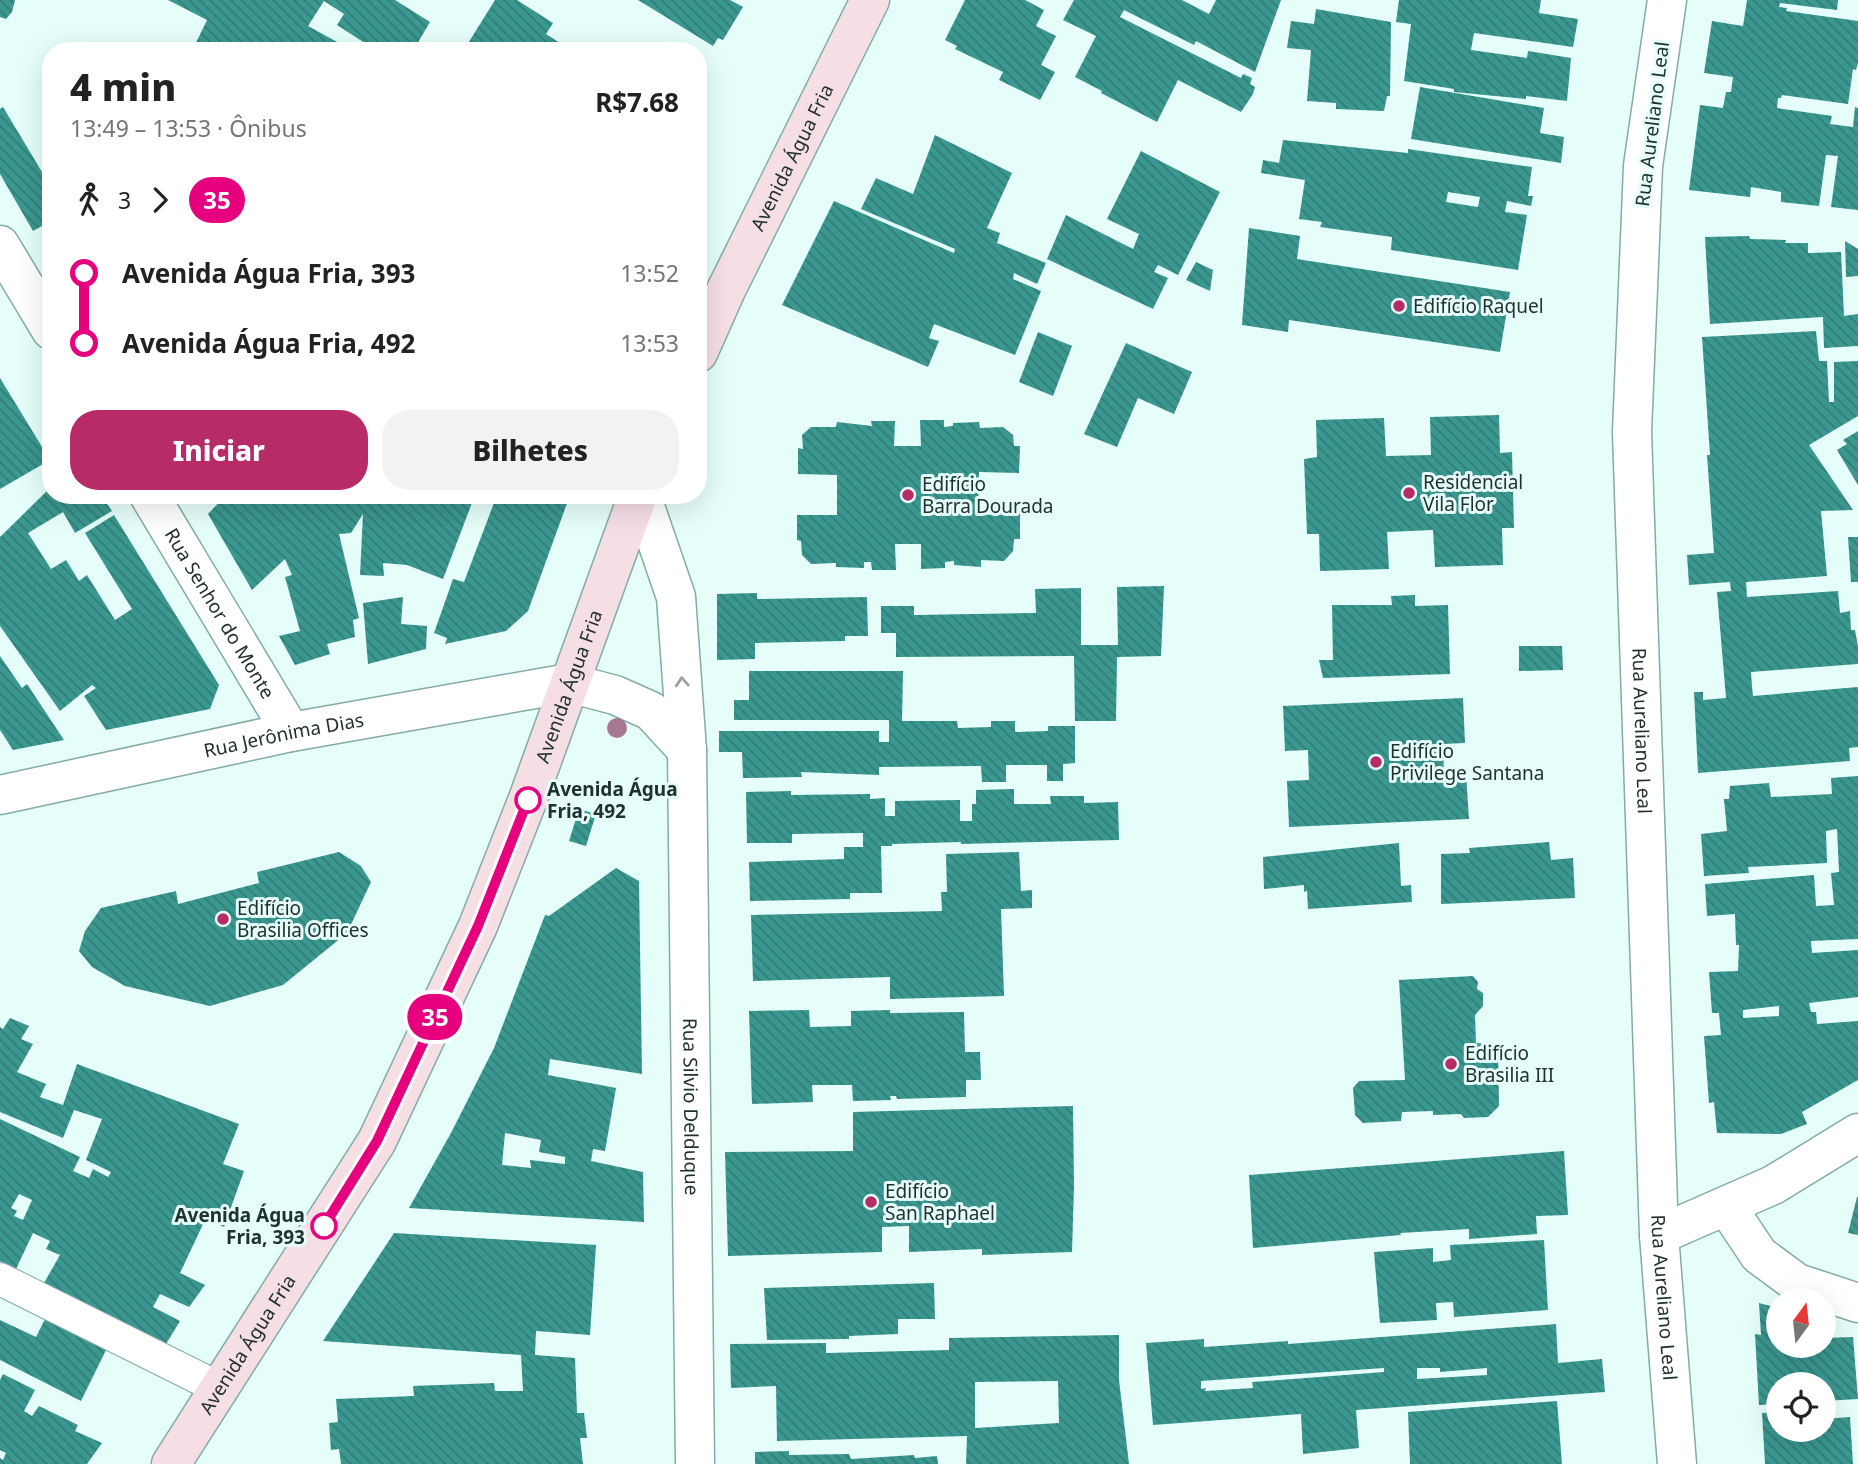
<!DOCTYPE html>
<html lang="pt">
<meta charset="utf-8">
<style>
:root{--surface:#fff;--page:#f2f2f2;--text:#222;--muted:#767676;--accent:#b72c67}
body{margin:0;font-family:"Noto Sans",sans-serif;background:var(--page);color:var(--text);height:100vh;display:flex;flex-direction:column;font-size:26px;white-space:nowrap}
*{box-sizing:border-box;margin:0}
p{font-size:23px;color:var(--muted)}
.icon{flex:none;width:38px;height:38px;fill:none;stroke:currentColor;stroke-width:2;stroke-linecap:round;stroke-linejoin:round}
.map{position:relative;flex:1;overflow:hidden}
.sheet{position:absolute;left:42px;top:42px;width:665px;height:462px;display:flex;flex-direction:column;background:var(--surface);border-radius:28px;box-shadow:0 7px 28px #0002}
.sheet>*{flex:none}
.badge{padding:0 14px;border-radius:23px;font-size:24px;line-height:46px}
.needle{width:46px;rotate:15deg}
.tools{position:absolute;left:1766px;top:1288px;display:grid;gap:14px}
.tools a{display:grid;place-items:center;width:70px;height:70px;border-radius:50%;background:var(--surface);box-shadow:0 7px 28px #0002;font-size:35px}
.map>.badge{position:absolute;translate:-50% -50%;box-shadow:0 0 0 4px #fff}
.legs{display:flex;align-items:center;gap:10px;height:77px;padding:0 28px;font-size:23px}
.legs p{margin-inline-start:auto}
.headline{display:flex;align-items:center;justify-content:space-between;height:119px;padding:0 28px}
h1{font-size:38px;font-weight:800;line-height:52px}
.button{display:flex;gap:14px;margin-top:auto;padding:14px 28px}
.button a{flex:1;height:80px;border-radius:28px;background:var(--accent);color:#fff;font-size:28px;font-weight:800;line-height:80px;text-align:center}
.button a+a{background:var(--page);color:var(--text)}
ul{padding:0 28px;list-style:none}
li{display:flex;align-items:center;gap:24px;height:70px;font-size:26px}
li i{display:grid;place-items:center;width:10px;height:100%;margin:0 9px;background:currentColor}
li i::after{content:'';width:18px;height:18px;margin:-9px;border:5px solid;border-radius:50%;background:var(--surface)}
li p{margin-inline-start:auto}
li:first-child i{background:linear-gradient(#0000 50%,currentColor 0)}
li:last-child i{background:linear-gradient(currentColor 50%,#0000 0)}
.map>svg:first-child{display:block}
.building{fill:url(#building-back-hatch);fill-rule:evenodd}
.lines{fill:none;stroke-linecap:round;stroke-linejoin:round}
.service-casing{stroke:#84aba6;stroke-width:34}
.minor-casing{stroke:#84aba6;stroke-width:41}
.secondary-casing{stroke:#84aba6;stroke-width:41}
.service{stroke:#fff;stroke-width:32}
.minor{stroke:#fff;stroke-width:38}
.secondary{stroke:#f6dee5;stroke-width:38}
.tree{fill:#a67892}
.oneway{stroke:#9ba2a1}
.line-1-casing{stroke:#fff;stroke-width:16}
.line-1{stroke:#e6007e;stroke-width:10}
.poi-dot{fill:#b72c67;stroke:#e5fefa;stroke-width:2.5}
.stop-1-dot{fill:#fff;stroke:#e6007e;stroke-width:3.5}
.labels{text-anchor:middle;stroke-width:6;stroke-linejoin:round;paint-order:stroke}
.street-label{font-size:19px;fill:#21312f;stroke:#e5fefa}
.poi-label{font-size:19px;fill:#21312f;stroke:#e5fefa;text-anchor:start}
.stop-label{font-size:19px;font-weight:bold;fill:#21312f;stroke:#e5fefa;text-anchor:start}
</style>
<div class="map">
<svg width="1858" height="1464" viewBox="0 0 1858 1464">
<defs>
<pattern id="building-back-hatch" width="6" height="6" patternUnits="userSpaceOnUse" patternTransform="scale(1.75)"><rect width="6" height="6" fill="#3b9890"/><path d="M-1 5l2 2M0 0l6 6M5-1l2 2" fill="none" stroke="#317d76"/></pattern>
</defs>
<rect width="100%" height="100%" fill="#e5fefa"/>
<!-- building -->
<path class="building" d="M0 0H15L12 12 6 19 0 17Z
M168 0H395L430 22 413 51H377L337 25 344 14 324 1 308 26 348 48 346 51H192L207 20Z
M495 0H517L553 23 546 34 572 51H476L467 45Z
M638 0H730L743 7 723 40 718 38 713 46Z
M965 0H1025L1044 10 1036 26 1056 36 1041 65 1055 72 1040 100 999 80 1003 72 955 49 957 46 945 40Z
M1074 0H1182L1209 14 1216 0H1281L1255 72 1196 41 1194 45 1124 10 1120 17 1241 78 1243 74 1252 78 1250 84 1255 87 1253 94 1241 112 1178 80 1157 122 1101 93 1102 91 1075 77 1096 36 1063 20Z
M1399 0H1541L1539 13 1578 19 1573 47 1474 33 1471 50 1527 58 1528 51 1571 58 1567 101 1526 96V99L1454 92V89L1404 81 1411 24 1396 22Z
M1747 0H1838L1837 10 1780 3 1779 7 1787 8 1786 11 1858 21V63L1856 70 1853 69 1848 104 1782 95 1781 98H1778L1777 108 1832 116 1830 124 1853 127 1855 107 1858 108V210L1831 207 1838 156 1826 155 1819 206 1781 202V192L1751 187 1750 197 1689 190 1700 105 1723 108 1726 92H1731L1733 77 1704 73 1712 21 1743 26Z
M1316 9 1391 22 1390 96H1387L1384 111 1336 109V103L1307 101 1311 50 1287 48 1291 21 1314 24Z
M1420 87 1544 108 1540 133 1564 137 1561 163 1411 139Z
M3 107 51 187V221L33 231 0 174V109Z
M935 135 1012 173 987 228 1000 233 997 243 1046 263 1037 284 1014 273 1013 279 1041 291 1015 355 934 324 929 338 939 341 928 367 782 305 834 201 954 253 955 249 861 209 876 178 913 194Z
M1283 140 1408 153V149L1532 167 1528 196H1533L1531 206 1507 201 1505 212 1527 215 1518 270 1391 250 1392 237 1320 227 1322 222 1299 219 1305 180 1261 173 1263 160 1279 163ZM1448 192 1480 197 1478 207 1446 202Z
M1141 151 1220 192 1178 275 1158 265 1154 272 1168 278 1153 309 1047 259 1066 215 1133 249 1139 234 1107 219Z
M1249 228 1300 236 1297 259 1510 292 1500 352 1289 320 1288 332 1242 325Z
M1749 236 1750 239 1786 240 1785 243H1808V253L1841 252 1844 316 1858 314V346L1824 348 1823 317 1710 324 1705 237Z
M1845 241 1858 249V276L1846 277Z
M1196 262 1213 270 1210 291 1186 280Z
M1816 331 1819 361H1827L1829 402H1834V362L1858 361V416L1809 445 1853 510 1821 511 1827 576 1746 582 1747 597 1838 591 1840 613 1850 611 1851 630H1855L1858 646V664L1751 672 1752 687 1753 696 1858 687V747L1849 748 1850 761 1698 773 1694 692H1703V700L1726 698 1717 592 1731 591 1730 582 1689 585 1687 555 1714 553 1707 455H1710L1702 337Z
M1038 332 1072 346 1053 396 1019 382Z
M1126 343 1192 372 1174 414 1138 398 1117 447 1084 434Z
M0 378 50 460 0 489Z
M1499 415 1500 453 1512 452 1514 528H1502L1503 565 1435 567 1433 530 1387 532 1389 569 1320 571 1319 534H1307L1304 459 1317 457 1316 420 1384 418 1386 456 1431 455 1430 417Z
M920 420H944V427L953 426V423L979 422 980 428 1003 427 1013 435 1014 446H1020L1019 473 979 472 978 515 1020 514V539H1014L1013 551 1004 561 981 560V567L954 565V561L945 562V568L921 569V544H895L896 570H872L871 562H864V568L836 567V563L811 564 802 555 801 541 797 540V515H837V475L798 474V448L803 449 802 435 811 427H836L837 422 872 426 871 421H895L894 446H921Z
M1858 431V485L1837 450 1847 444 1843 440Z
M51 487V495H79L82 500 90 495H101L112 511 75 533 63 512 28 533 51 569 66 560 79 581 87 575 115 620 132 609 85 533 114 515 219 685 210 709 106 730 84 696 96 688 92 685 60 711 0 626V537Z
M226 495H475L443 579 407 565 383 563 384 576 360 575 363 514 351 533 339 534 359 618 353 620 355 637 327 644 330 654 295 665 279 636 300 631 285 577 292 575 285 559 252 590 208 514Z
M497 495H570L528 611 506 631 445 644 447 638 434 633 453 579 464 582Z
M1848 537H1858V582H1851Z
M1164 586 1161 656 1117 657 1116 721H1075L1074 656 896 657V633H881V606H914V615L1036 613 1035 589 1081 588V645H1118L1117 587Z
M757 593V599L867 597 868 636H845V641L755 643V659L717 660V594Z
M1415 595V606L1448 605 1450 674 1323 678 1319 660H1333L1332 605H1392L1391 596Z
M403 597 401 624 427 626 426 649 368 664 363 603Z
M1519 646H1562L1563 670 1519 671Z
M0 656 22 688 27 684 64 740 13 750 0 730Z
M749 671H903L902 721H957L958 728 991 727V721H1015V732L1048 731V726H1075V763L1063 764V781H1047V765H1006V782H982L981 766 879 767V775L801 772 802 777 743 778 742 752H719V731H879V742H889V720H734V700H749Z
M1463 698 1465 743 1443 744 1444 775 1466 774 1469 819 1289 827 1287 781 1309 780 1308 750 1285 751 1283 706Z
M1858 776V939L1811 941 1812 953 1858 950V997L1809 1003 1811 1012H1816L1817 1024 1858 1021V1080L1802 1112 1807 1124 1781 1134 1717 1133 1714 1102 1709 1103 1704 1036 1721 1035 1719 1013H1712L1709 972 1738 971 1739 945H1736L1735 914 1707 916 1705 884 1814 875 1816 906 1834 905 1831 873 1839 872 1837 829 1826 831 1827 863 1748 867 1749 873 1704 876 1701 834 1727 831 1724 799H1729L1730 786 1769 783 1771 797 1832 794 1831 778ZM1779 1006V1016L1743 1018V1010Z
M1014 789V804H1051L1050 796H1084V803L1118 802 1119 840 961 844V842L892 844V846H881L882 893H850V899L750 901 749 862 844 859V847H863V833L792 834V843H747L746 792 791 791V795L870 794V799L885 798V816H895V801L960 800V821H972V804H976V790Z
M579 809 596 814 586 846 569 841Z
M1549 842 1551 860 1573 858 1575 898 1441 904V854L1470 853 1469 848Z
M1399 843 1401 886 1411 885 1412 902 1308 909 1307 891 1304 892V885L1264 889 1263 857Z
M339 852 361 866 371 882 347 933 283 985 210 1006 125 986 92 967 79 951 85 931 101 908 176 891 178 904 259 883 257 872Z
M1019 852 1021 891 1032 890V908L1001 909 1004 996 890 999V977L753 981 751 915 942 911 941 892H947L946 854Z
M616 868 639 881 642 1074 550 1059 548 1075 616 1088 605 1151 593 1149 591 1161 643 1172 644 1222 409 1208 451 1133 494 1048 545 915 549 916ZM505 1133 541 1140 539 1152 565 1157V1164L530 1160 531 1168 502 1165Z
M1473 976 1478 982 1477 989 1483 993V1006L1475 1015 1476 1043 1490 1044 1498 1048 1499 1106 1488 1117 1464 1118 1461 1114 1433 1115V1111L1402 1112 1401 1121 1363 1123 1355 1115 1353 1088 1359 1081 1405 1080 1399 980Z
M809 1010 810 1027 851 1026V1011L890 1010V1013H894L964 1012 965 1052H980L981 1080H966V1097L897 1099 896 1096H890L891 1100 853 1101 852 1085H812L813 1102 752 1104 749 1011Z
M10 1018 29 1026 21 1039 33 1044 17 1072 46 1084 40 1097 63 1105 77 1064 239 1124 223 1164 244 1171 224 1227 206 1218 180 1273 205 1285 189 1307 160 1294 153 1307 180 1321 166 1344 44 1283 60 1255 46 1249 50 1241 33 1233 16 1269 0 1261V1119L80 1157 73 1171 89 1178 93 1169 108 1177 111 1172 86 1160 102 1119 74 1110 63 1138 0 1112V1027L3 1029ZM19 1194 32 1200 23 1220 14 1216 17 1211 11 1208Z
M1073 1106 1074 1186 1072 1252 982 1255V1249L909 1252V1226L882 1227V1252L728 1256 725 1152 853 1151V1112Z
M1564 1151 1568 1215 1536 1216 1537 1234 1469 1239V1229L1400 1233 1401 1235 1253 1248 1249 1175Z
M1857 1197H1858V1235L1848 1233Z
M394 1233 596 1245 590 1335 536 1331 535 1355 575 1358 577 1413H584L587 1438H580L583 1464H341L339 1449 331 1450 329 1423 338 1422 336 1399 414 1396 413 1386 494 1383 495 1391H523L521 1355 323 1341Z
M1544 1240 1548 1310 1454 1317 1453 1302 1436 1303 1437 1320 1380 1323 1374 1252 1433 1248V1262L1451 1260 1450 1245Z
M934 1283 935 1319H898V1334L849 1336V1339L767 1340 764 1288Z
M1759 1303 1778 1308V1346H1824V1338L1853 1337 1858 1399 1824 1401V1384H1778V1404L1759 1405 1755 1334 1761 1335Z
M45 1319 106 1350 81 1401 0 1360V1320L36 1337Z
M1556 1324 1558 1363 1602 1359 1605 1392 1356 1410 1359 1448 1303 1454 1301 1414 1153 1425 1146 1343 1204 1339V1347L1288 1341V1344ZM1384 1368V1372L1252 1382 1253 1388 1205 1391 1206 1388 1201 1389V1381ZM1417 1368H1440V1372L1487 1368V1375L1417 1379Z
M1119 1335V1380L1129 1464H966L967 1436 777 1441 776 1386 731 1388 730 1344 826 1343V1353L949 1350V1338ZM1058 1381 1059 1423 975 1428V1382Z
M3 1374 35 1390 24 1411 32 1416 39 1406 78 1425 75 1431 102 1443 87 1464H0V1458L3 1460 6 1453 0 1450V1380Z
M1557 1401 1562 1464H1410L1408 1412Z
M1778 1412V1430H1824V1419L1850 1417 1853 1464H1765L1762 1413Z
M789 1451V1455L849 1454 851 1459 914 1455 915 1458 937 1456 938 1464H755V1452Z"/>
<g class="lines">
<defs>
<path id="service" d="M0 1279 219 1388"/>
<g id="minor">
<path id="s1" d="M1667 0 1643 166 1632 432 1659 1235 1677 1464"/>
<path d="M0 245 51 330"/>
<path id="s2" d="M149 495 291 732"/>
<path id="s3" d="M641 495 676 597 687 750 695 1464"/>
<path id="s4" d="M0 795 291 732 569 683 615 695 651 711 687 750"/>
<path d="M1727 1207 1759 1255 1797 1283 1858 1303"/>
<path d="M1659 1235 1773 1185 1858 1133"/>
</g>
<g id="secondary">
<path id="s5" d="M698 353 726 290 870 0"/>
<path id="s6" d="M171 1464 377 1141 478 926 528 799 638 495"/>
</g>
</defs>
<!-- service casing -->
<use href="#service" class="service-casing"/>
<!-- minor casing -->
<use href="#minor" class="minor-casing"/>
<!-- secondary casing -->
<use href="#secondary" class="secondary-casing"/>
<!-- service -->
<use href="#service" class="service"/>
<!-- minor -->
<use href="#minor" class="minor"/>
<!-- secondary -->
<use href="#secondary" class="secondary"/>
</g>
<!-- trees -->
<circle class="tree" cx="617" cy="728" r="10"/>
<!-- one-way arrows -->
<defs><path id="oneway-chevron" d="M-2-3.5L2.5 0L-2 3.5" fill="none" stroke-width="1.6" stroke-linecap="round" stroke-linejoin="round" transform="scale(1.75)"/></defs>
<use class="oneway" href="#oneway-chevron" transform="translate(682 682) rotate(-94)"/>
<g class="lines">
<defs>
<path id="line-1" d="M324 1226 377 1141 478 926 528 800"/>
</defs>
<!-- line-1 casing -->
<use href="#line-1" class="line-1-casing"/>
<!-- line-1 -->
<use href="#line-1" class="line-1"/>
</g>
<!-- markers -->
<g class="poi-dot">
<circle cx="1399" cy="306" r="7"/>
<circle cx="1409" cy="493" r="7"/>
<circle cx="908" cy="495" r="7"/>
<circle cx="1376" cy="762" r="7"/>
<circle cx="223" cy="919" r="7"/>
<circle cx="1451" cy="1064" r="7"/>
<circle cx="871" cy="1202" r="7"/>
</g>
<g class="stop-1-dot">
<circle cx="528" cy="800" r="12"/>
<circle cx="324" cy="1226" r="12"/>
</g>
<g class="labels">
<!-- street labels -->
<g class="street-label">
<text transform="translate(1652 124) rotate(-83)" y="7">Rua Aureliano Leal</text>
<text dy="7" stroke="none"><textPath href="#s5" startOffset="217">Avenida Água Fria</textPath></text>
<text dy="7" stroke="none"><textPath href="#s2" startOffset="138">Rua Senhor do Monte</textPath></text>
<text dy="7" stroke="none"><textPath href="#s6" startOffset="877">Avenida Água Fria</textPath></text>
<text dy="7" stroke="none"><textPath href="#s1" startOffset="733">Rua Aureliano Leal</textPath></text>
<text dy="7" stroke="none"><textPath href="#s4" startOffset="290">Rua Jerônima Dias</textPath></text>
<text dy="7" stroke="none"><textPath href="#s3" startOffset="618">Rua Silvio Delduque</textPath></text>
<text dy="7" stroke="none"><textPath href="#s1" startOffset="1300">Rua Aureliano Leal</textPath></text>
<text dy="7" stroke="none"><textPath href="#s6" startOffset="142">Avenida Água Fria</textPath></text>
</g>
<!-- poi labels -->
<g class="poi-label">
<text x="1413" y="313">Edifício Raquel</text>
<text x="1423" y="489">Residencial<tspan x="1423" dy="22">Vila Flor</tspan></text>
<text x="922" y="491">Edifício<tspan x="922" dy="22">Barra Dourada</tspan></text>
<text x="1390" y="758">Edifício<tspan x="1390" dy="22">Privilege Santana</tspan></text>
<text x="237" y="915">Edifício<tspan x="237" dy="22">Brasilia Offices</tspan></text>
<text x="1465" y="1060">Edifício<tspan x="1465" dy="22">Brasilia III</tspan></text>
<text x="885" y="1198">Edifício<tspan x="885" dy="22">San Raphael</tspan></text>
</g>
<!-- stop labels -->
<g class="stop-label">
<text x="547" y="796">Avenida Água<tspan x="547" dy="22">Fria, 492</tspan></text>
<text x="305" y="1222" text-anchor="end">Avenida Água<tspan x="305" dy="22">Fria, 393</tspan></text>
</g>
</g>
</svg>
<div class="tools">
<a><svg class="needle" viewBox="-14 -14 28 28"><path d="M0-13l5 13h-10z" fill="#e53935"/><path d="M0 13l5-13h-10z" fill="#767676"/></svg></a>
<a><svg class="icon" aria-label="locate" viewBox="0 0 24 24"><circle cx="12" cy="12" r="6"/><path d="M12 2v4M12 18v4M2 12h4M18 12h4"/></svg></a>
</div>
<b class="badge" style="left:435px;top:1017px;background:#e6007e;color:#fff">35</b>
<section class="sheet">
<div class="headline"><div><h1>4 min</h1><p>13:49 – 13:53 · Ônibus</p></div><b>R$7.68</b></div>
<div class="legs"><svg class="icon" aria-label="walk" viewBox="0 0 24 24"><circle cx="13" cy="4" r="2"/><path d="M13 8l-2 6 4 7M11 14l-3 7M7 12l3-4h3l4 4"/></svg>3<svg class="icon" aria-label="forward" viewBox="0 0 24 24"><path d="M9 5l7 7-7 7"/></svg><b class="badge" style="background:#e6007e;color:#fff">35</b></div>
<ul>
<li><i style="color:#e6007e"></i><b>Avenida Água Fria, 393</b><p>13:52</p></li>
<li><i style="color:#e6007e"></i><b>Avenida Água Fria, 492</b><p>13:53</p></li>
</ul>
<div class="button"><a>Iniciar</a><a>Bilhetes</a></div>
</section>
</div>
